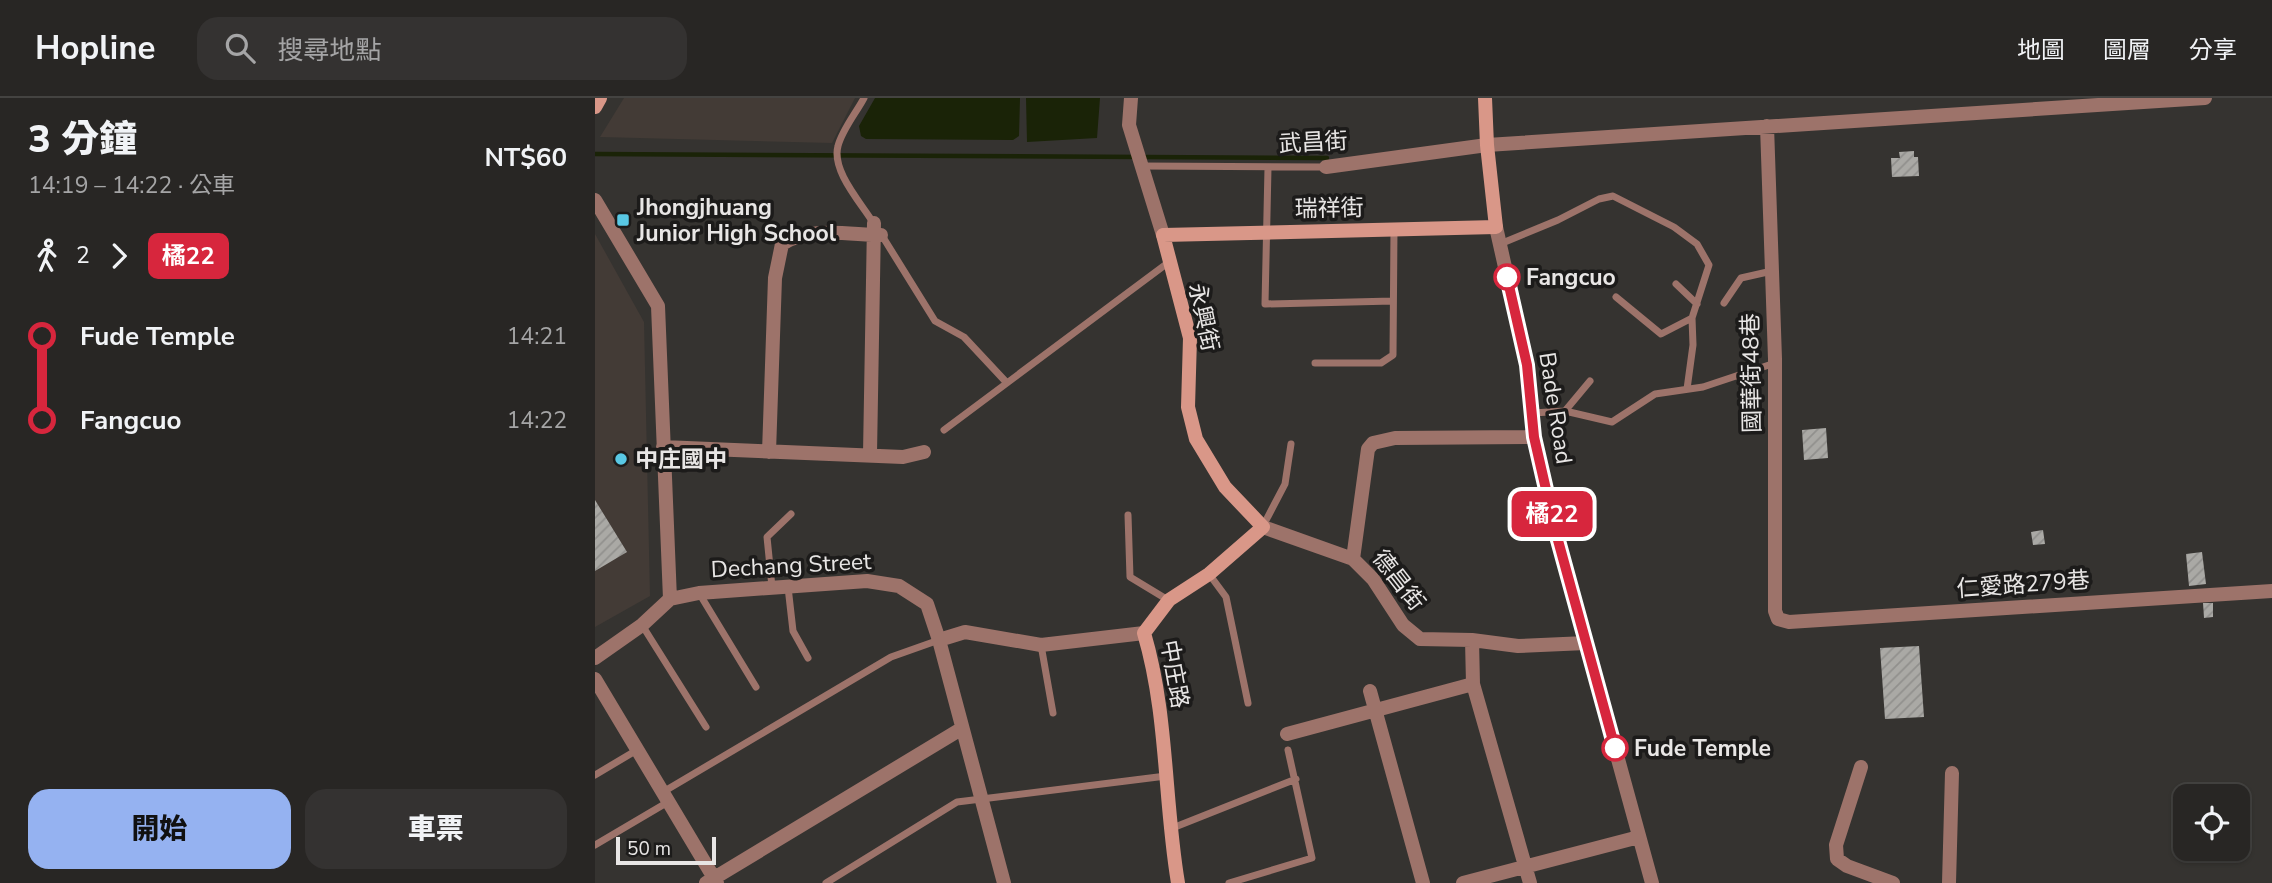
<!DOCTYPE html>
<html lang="zh-TW">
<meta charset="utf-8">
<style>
:root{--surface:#282624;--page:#343231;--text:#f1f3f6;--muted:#a5a5a6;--line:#444341;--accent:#95b2f1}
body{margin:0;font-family:"Nunito Sans","Noto Sans TC",sans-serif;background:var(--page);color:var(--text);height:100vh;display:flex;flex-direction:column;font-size:26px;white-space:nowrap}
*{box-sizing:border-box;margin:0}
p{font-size:23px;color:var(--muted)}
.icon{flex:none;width:38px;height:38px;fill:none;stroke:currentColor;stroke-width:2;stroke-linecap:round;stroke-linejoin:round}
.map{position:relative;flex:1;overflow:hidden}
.details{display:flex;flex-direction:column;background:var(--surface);width:595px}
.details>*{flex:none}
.badge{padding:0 14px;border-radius:10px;font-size:24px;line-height:46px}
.controls{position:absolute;left:1578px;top:686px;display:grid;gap:14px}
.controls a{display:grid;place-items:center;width:77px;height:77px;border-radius:14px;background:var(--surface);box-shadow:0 2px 5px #0004,0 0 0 2px var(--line);font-size:35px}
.scale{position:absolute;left:21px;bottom:18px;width:100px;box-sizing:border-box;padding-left:7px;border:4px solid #e8e6e5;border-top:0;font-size:19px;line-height:24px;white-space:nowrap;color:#e8e6e5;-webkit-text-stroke:5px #1c1b1a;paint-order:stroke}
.map>.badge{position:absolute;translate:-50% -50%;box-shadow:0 0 0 4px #fff}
.legs{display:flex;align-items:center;gap:10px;height:77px;padding:0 28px;font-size:23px}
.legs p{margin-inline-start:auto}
.head{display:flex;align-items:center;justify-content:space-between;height:119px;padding:0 28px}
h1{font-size:38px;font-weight:800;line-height:52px}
.button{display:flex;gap:14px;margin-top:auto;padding:14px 28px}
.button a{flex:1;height:80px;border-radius:21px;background:var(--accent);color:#111;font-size:28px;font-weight:800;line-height:80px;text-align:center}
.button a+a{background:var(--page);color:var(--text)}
ul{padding:0 28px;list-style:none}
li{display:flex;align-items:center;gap:24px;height:84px;font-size:26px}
li i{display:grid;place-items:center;width:10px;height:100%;margin:0 9px;background:currentColor}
li i::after{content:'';width:18px;height:18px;margin:-9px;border:5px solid;border-radius:50%;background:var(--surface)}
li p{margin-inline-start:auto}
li:first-child i{background:linear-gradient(#0000 50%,currentColor 0)}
li:last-child i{background:linear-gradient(currentColor 50%,#0000 0)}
header{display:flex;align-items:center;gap:42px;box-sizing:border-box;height:98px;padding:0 35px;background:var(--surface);border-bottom:2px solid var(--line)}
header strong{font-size:33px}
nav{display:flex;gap:38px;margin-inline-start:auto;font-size:24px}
.search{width:490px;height:63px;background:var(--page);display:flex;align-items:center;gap:18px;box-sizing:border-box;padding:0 24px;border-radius:21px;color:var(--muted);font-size:26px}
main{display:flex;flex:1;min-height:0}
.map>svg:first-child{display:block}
.built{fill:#433b36}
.water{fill:#1a2307}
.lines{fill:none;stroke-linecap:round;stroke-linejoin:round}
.stream{stroke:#1a2307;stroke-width:4.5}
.building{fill:url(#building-hatch)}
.lane{stroke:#9d736a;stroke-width:7}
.street{stroke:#9d736a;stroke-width:14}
.secondary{stroke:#d99788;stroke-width:14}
.line-1-casing{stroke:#fff;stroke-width:16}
.line-1{stroke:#d7263d;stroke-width:10}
.poi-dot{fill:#59c8e4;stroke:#1c1b1a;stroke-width:2.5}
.stop-1-dot{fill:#fff;stroke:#d7263d;stroke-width:3.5}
.labels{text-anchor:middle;stroke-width:7;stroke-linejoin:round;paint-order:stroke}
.street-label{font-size:23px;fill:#e8e6e5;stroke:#1c1b1a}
.poi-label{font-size:23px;font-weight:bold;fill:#e8e6e5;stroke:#1c1b1a;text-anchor:start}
.stop-label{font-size:23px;font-weight:bold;fill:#e8e6e5;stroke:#1c1b1a;text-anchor:start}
</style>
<header>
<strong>Hopline</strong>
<div class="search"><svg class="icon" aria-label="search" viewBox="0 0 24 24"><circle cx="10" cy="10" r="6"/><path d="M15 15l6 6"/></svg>搜尋地點</div>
<nav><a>地圖</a><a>圖層</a><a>分享</a></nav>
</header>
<main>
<section class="details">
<div class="head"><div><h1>3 分鐘</h1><p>14:19 – 14:22 · 公車</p></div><b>NT$60</b></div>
<div class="legs"><svg class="icon" aria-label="walk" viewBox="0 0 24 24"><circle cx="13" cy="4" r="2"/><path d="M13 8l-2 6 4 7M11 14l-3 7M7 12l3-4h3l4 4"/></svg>2<svg class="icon" aria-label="forward" viewBox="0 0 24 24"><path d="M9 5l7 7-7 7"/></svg><b class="badge" style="background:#d7263d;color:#fff">橘22</b></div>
<ul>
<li><i style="color:#d7263d"></i><b>Fude Temple</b><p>14:21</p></li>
<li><i style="color:#d7263d"></i><b>Fangcuo</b><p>14:22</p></li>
</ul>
<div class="button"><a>開始</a><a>車票</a></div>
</section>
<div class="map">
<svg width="1677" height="785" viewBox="0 0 1677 785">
<defs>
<pattern id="building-hatch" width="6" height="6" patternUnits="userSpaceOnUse" patternTransform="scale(1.75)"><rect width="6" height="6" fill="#aaa9a5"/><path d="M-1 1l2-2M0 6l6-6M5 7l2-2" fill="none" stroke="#91908d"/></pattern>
</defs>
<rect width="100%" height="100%" fill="#353330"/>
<!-- built -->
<path class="built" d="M29 0H260L237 45 5 39Z
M0 136 49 224 55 498 0 529Z"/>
<!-- water -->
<path class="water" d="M280 0H425L424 38 418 42 271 41 266 38 264 28Z
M431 0H505L502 40 432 44Z"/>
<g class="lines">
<!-- stream -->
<path class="stream" d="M0 56 732 60"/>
</g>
<!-- building -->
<path class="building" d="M1319 53V59H1323L1324 78 1297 79 1296 60H1305L1304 54Z
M1231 330 1233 360 1209 362 1207 332Z
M0 402 32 454 0 473Z
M1448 432 1450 446 1438 447 1436 434Z
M1607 454 1611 486 1594 488 1591 456Z
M1608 505H1618V519L1609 520Z
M1324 548 1329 619 1290 621 1285 550Z"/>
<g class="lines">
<!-- lane -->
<path class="lane" d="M269 0C261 15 247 32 243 48 236 73 267 106 279 126
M547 68 731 69
M673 70 670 206 798 203
M286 136 340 223 369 239 412 285
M905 146 963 122 1004 101 1018 98 1079 129 1102 146 1114 167 1097 220 1098 247 1092 291
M1081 186 1102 206
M1021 199 1066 236 1097 220
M1129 205 1146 180 1177 173
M720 265H786L798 257 799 132
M970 313 995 283
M938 315 970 313 1017 324 1060 296 1108 289 1180 265
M349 332 574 164
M533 417 535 479 573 502
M668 428 690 386 696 346
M614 476 631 499 653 605
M177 489 172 439 196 416
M193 489 198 533 213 560
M104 495 161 589
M47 527 111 629
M446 547 458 615
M0 677 42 652
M68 694 296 559 344 542
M575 731 701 681
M0 747 73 704
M231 785 362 704 571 678
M634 785 717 760 693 652"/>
<!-- street -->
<path class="street" d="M536 0 534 27 568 137
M1172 28 1180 261V513L1183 521 1194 524 1677 493
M731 69 892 47 1610 0
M0 102 63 208 75 501
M901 129 932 267 939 339 961 435 1057 785
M68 349 308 359 329 354
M174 354 180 180 187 146C212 128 257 137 286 137
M275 356 279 125
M668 429 758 461 778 481 808 527 825 541 877 542 923 548 991 545
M758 461 773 351 778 345 800 340 939 339
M344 542 409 785
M877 542 878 586 935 785
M0 560 47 527 75 501 104 495 272 483 304 488 332 506 344 542 370 534 446 547 549 535
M0 581 122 785
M775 593 828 785
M692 636 878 586
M1266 669 1241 747 1242 761 1252 768 1298 785
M111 785 366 631
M868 785 1044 739
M1354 785 1357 675"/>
<!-- secondary -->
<path class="secondary" d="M0 9 5 0
M583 785C569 702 573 616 549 535L574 502 614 476 668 429 630 389 601 341 593 309 595 240 568 137 901 129 892 47 890 0"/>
</g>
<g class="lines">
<defs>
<path id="line-1" d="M912 179 932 267 939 339 961 435 1020 650"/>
</defs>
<!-- line-1 casing -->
<use href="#line-1" class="line-1-casing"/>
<!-- line-1 -->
<use href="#line-1" class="line-1"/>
</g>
<!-- markers -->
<g class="poi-dot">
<rect x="21" y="115" width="14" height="14" rx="3.5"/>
<circle cx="26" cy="361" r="7"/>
</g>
<g class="stop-1-dot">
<circle cx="912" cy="179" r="12"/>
<circle cx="1020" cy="650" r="12"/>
</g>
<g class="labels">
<!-- street labels -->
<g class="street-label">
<text transform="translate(718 44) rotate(-3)" y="8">武昌街</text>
<text transform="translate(734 110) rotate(-1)" y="8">瑞祥街</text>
<text transform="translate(609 219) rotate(78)" y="8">永興街</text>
<text transform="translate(1156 275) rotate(-91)" y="8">國華街48巷</text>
<text transform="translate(961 310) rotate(81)" y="8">Bade Road</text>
<text transform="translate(196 467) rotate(-3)" y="8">Dechang Street</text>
<text transform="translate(804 482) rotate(52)" y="8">德昌街</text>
<text transform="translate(1428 486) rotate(-4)" y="8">仁愛路279巷</text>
<text transform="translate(580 576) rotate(80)" y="8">中庄路</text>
</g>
<!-- poi labels -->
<g class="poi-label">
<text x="42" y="117">Jhongjhuang<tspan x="42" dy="26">Junior High School</tspan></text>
<text x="40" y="369">中庄國中</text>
</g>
<!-- stop labels -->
<g class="stop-label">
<text x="931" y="187">Fangcuo</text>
<text x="1039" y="658">Fude Temple</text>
</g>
</g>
</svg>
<div class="controls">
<a><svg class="icon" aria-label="locate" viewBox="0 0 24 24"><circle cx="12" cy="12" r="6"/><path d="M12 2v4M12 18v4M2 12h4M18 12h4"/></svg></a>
</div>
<div class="scale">50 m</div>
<b class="badge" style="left:957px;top:416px;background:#d7263d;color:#fff">橘22</b>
</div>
</main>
